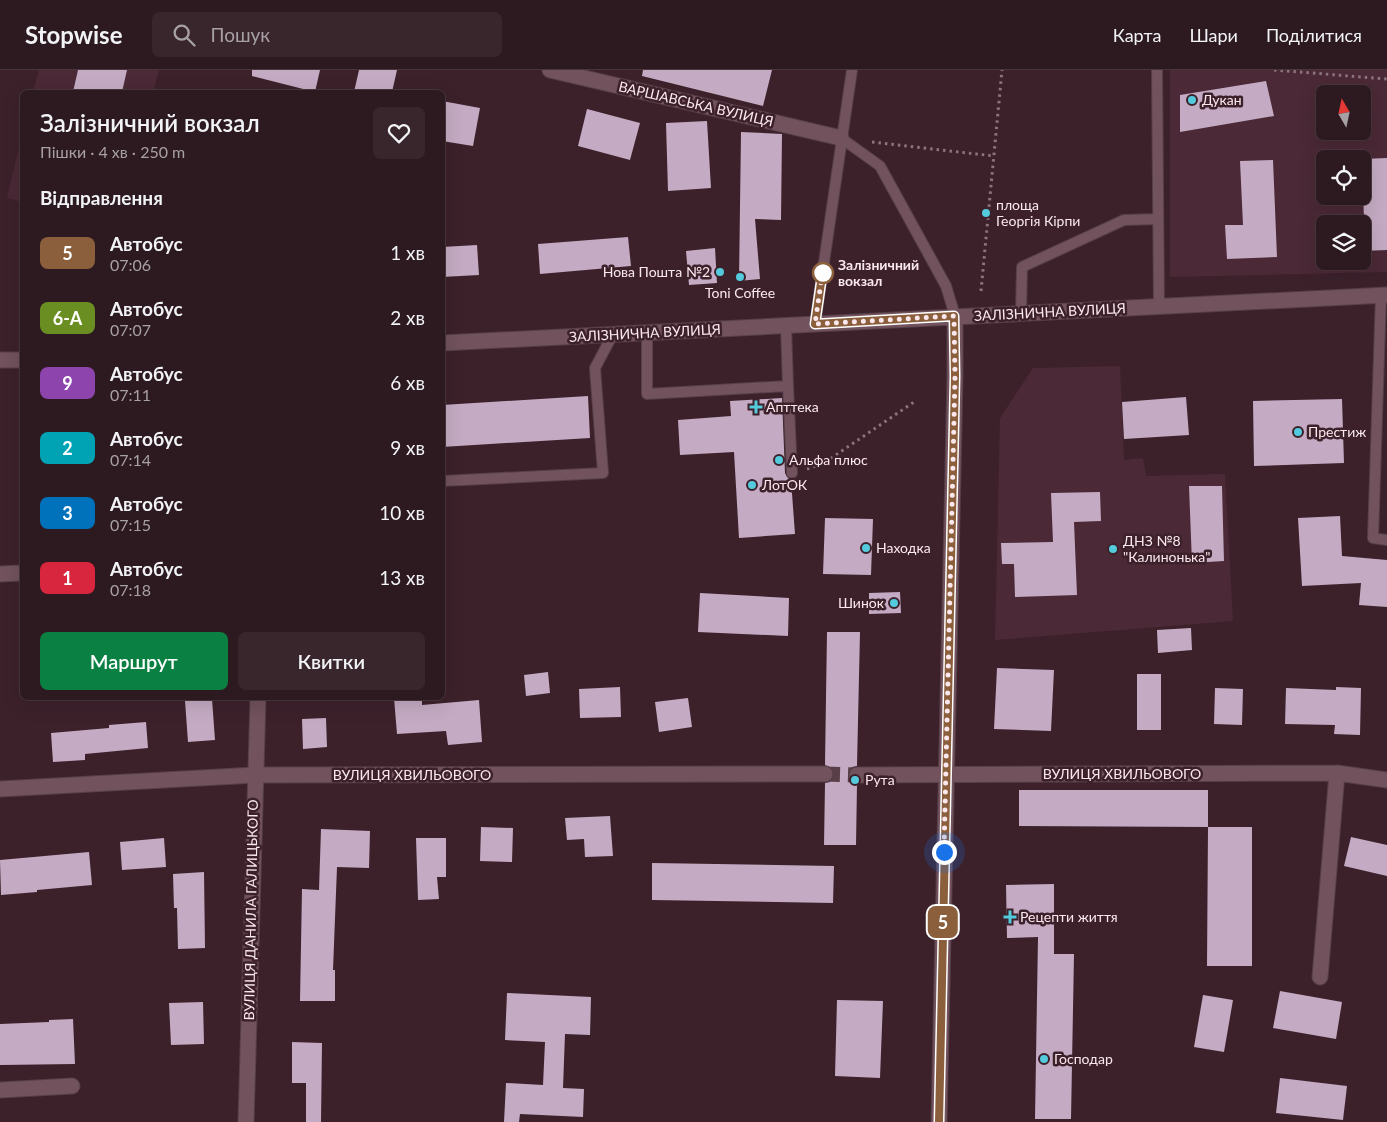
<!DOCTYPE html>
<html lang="uk">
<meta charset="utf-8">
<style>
:root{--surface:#2d1920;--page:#39262d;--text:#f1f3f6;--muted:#a7a0a5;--line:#48383e;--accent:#0b8043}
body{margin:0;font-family:Lato,sans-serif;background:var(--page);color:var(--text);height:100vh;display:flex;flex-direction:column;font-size:19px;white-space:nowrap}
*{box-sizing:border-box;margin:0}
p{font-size:16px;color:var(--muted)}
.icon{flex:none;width:28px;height:28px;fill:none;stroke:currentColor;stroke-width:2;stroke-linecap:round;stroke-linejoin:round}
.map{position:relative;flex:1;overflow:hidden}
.drawer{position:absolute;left:20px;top:20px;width:425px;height:610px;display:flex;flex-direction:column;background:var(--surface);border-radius:8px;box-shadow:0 5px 20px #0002,0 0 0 1px var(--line)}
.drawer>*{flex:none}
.badge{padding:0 10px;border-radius:8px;font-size:18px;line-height:32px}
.needle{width:32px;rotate:351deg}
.controls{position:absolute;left:1316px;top:15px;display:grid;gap:10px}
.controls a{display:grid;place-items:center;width:55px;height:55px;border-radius:8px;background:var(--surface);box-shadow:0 5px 20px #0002,0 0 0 1px var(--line);font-size:25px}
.you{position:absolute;width:25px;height:25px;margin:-12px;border:4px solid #fff;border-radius:50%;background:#1a73e8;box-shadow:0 0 0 8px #1a73e833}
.map>.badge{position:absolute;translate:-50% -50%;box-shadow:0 0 0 2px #fff}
h2{padding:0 20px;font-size:19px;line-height:45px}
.round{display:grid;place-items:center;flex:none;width:52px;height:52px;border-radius:8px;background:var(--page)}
.summary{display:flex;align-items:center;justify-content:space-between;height:85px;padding:0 20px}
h1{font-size:24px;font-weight:600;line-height:38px}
.primary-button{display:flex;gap:10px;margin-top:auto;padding:10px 20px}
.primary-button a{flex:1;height:58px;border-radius:8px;background:var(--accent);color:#fff;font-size:20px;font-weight:600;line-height:58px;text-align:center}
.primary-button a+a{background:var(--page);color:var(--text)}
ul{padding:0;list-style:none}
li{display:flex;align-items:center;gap:15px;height:65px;padding:0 20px}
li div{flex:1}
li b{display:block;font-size:19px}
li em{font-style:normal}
li .badge{min-width:55px;font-weight:700;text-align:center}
header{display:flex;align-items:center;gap:30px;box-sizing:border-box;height:70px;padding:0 25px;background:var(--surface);border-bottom:1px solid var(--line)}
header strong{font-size:24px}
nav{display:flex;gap:28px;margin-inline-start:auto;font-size:18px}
.search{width:350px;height:45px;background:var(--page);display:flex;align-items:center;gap:12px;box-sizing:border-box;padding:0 18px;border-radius:8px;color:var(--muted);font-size:19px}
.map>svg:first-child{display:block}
.built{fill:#4b2936;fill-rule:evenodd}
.building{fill:#c4abc3}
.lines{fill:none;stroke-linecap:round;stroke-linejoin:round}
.street-tunnel{stroke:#593f48;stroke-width:15;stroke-dasharray:15 8;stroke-linecap:butt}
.lane-casing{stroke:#563f48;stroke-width:12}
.street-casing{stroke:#563f48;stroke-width:17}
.path{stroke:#8c747d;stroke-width:3;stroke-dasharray:2.5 4;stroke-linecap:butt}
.lane{stroke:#71525d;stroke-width:10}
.street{stroke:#71525d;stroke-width:15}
.line-casing{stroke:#fff;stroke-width:11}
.line{stroke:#8b5e3c;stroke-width:8}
.walk{stroke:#fbe8ee;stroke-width:5;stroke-dasharray:0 9}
.poi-dot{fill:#54cadd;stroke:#3c212b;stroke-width:2}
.stop-dot{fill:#fff;stroke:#8b5e3c;stroke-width:2.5}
.labels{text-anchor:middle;stroke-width:5;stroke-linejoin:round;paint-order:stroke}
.poi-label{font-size:14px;fill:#fbe8ee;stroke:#3c212b;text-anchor:start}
.street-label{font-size:14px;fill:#fbe8ee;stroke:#3c212b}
.stop-label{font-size:14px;font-weight:bold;fill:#fbe8ee;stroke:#3c212b;text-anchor:start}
</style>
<header>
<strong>Stopwise</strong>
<div class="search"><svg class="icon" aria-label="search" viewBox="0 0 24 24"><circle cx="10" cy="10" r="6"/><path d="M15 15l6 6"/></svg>Пошук</div>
<nav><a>Карта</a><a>Шари</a><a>Поділитися</a></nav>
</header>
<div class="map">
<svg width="1387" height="1052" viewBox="0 0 1387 1052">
<rect width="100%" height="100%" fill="#3c212b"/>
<!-- built -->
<path class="built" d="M39 0H159L153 22H33Z
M1170 0H1387V202L1170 207ZM1325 24H1362V61H1325ZM1325 89H1362V126H1325ZM1325 154H1362V191H1325Z
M22 65V132L7 128Z
M1120 296 1124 390 1143 388 1146 406 1225 404 1233 551 995 570 1000 348 1033 298Z"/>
<!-- building -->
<path class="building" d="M78 0H127L122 22H73Z
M252 0H320L315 22 252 6Z
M359 0H397L392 22H354Z
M643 0H772L763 36 642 6Z
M1266 11 1274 46 1180 62V25Z
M442 31 480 38 473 76 442 71Z
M587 39 640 53 630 90 578 76Z
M707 51 711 118 668 121 666 53Z
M741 62 782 64 781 150 755 149 760 209 739 211Z
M1387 88V180L1362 181V150H1364L1362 89Z
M1273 90 1277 187 1227 189 1225 155H1243L1240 91Z
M628 167 631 196 540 204 538 174Z
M477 175 479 205 442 207V177Z
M715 178 717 213 689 215 686 181Z
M588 326 590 368 442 377V335Z
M1186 327 1189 365 1124 369 1122 332Z
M782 328 785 403 787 407 791 410 795 464 739 468 734 382 680 385 678 350 731 346 730 331Z
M1342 329 1344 393 1254 396 1253 331Z
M1189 416H1222L1224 491 1192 493Z
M1100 422 1101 451 1074 452 1077 525 1015 527 1014 494H1002L1001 473 1053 472 1051 423Z
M1340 446 1342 486 1387 490V537L1359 535 1361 513 1302 516 1298 448Z
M825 448 873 449 871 505 823 504Z
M900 522 901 543 869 544V523Z
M700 523 789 528 788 566 698 562Z
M1191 558 1192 580 1158 583 1157 560Z
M827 562H860L857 696 852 697 848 705 849 710 857 714 856 775H824L825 713 830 712 834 704 833 699 825 695V693Z
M997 598 1054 600 1051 661 994 659Z
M548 602 550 623 526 626 524 605Z
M1137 604H1161V660H1137Z
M620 617 621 647 580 648 579 619Z
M1336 617 1361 618 1360 665 1334 664 1335 655 1285 654 1286 618 1336 620Z
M1215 618 1243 619 1242 655 1214 654Z
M394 628H422V635L479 630 482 672 448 675 446 661 397 664Z
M688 628 692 657 659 662 655 632Z
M212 629 215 670 188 672 185 631Z
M326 648 327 677 303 679 302 649Z
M146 652 148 678 85 684V690L53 692 51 663 109 658V655Z
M1019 720H1208V757L1019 756Z
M610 746 613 786 585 787 584 769 567 770 565 748Z
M481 757 513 758 512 792 480 791Z
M1208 757H1252V896H1207Z
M321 759 370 761 369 798 337 797 333 900H335V931H300L302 819 319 820Z
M1351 767 1387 775V806L1344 796Z
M164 768 166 797 122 800 120 772Z
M416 768H446V807H437L439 829 418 830Z
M89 782 92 815 37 820V822L1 825 0 790Z
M652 793 834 796 833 833 652 830Z
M204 802 205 878 178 879 177 838H174L173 804Z
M1054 814V884H1074L1071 1049H1035L1038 867 1007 868 1006 815Z
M1280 921 1342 932 1336 969 1273 958Z
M507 923 591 927 590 965 565 964 563 1018 584 1019 583 1047 520 1044 519 1052H504L506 1013 543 1015 545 972 505 970Z
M1203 925 1233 930 1224 982 1194 977Z
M837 930 883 931 880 1008 835 1006Z
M203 932 204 974 171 975 169 933Z
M73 949 75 994 0 995V954L49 952V950Z
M292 972 322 973 321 1052H306V1013H292Z
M1280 1008 1347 1016 1343 1050 1276 1043Z"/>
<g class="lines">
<!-- street-tunnel -->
<path class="street-tunnel" d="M825 704 857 705"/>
<defs>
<path id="lane" d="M1157 0 1159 237
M841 68 880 96 946 216 955 246
M1381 225 1373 468 1387 470
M1021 243 1022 197 1124 150 1158 149
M815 254 852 0
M786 256 788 316
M647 262V324L788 316 792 403
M442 411 603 403 595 298 613 264"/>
<path id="street" d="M550 0 841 68
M442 273 1387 225
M0 290H22
M0 504 22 503
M857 705 1337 703 1387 710
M0 719 255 705 825 704
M1320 907 1337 703
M0 1020 72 1016
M246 1052 258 628
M939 1052 955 306V246"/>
</defs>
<!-- lane casing -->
<use href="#lane" class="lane-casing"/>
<!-- street casing -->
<use href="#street" class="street-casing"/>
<!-- path -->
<path class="path" d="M1274 0 1387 9
M872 72 994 86
M981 221 1002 0
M807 399 824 393 914 332"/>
<!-- lane -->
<use href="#lane" class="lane"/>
<!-- street -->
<use href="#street" class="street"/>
</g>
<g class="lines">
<defs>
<path id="line" d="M823 199 815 254 954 246 955 306 939 1052"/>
</defs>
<!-- line casing -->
<use href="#line" class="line-casing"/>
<!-- line -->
<use href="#line" class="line"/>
<!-- walk -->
<path class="walk" d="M823 203V199L815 254 954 246 955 306 944 782"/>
</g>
<!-- markers -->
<g class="poi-dot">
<circle cx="1192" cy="30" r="5"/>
<circle cx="986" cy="143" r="5"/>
<circle cx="720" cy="202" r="5"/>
<circle cx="740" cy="207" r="5"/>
<path d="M753.5 329.5h5v5h5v5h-5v5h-5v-5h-5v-5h5z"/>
<circle cx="1298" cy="362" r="5"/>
<circle cx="779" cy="390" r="5"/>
<circle cx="752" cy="415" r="5"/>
<circle cx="866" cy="478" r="5"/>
<circle cx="1113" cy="479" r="5"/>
<circle cx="894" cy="533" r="5"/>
<circle cx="855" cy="710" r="5"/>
<path d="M1007.5 839.5h5v5h5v5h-5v5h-5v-5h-5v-5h5z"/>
<circle cx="1044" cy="989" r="5"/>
</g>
<circle class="stop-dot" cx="823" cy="203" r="10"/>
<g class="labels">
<!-- poi labels -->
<g class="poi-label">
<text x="1202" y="35">Дукан</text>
<text x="996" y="140">площа<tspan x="996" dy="16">Георгія Кірпи</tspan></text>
<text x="710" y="207" text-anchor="end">Нова Пошта №2</text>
<text x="740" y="228" text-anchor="middle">Toni Coffee</text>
<text x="766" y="342">Апттека</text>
<text x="1308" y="367">Престиж</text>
<text x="789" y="395">Альфа плюс</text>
<text x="762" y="420">ЛотОК</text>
<text x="1123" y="476">ДНЗ №8<tspan x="1123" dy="16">"Калинонька"</tspan></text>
<text x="876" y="483">Находка</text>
<text x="884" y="538" text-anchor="end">Шинок</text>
<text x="865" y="715">Рута</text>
<text x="1020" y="852">Рецепти життя</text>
<text x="1054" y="994">Господар</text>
</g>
<!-- street labels -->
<g class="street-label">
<text transform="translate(696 34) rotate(13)" y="5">ВАРШАВСЬКА ВУЛИЦЯ</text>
<text transform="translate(1050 242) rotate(-3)" y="5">ЗАЛІЗНИЧНА ВУЛИЦЯ</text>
<text transform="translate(645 263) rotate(-3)" y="5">ЗАЛІЗНИЧНА ВУЛИЦЯ</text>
<text x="1122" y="709">ВУЛИЦЯ ХВИЛЬОВОГО</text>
<text x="412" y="710">ВУЛИЦЯ ХВИЛЬОВОГО</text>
<text transform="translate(251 840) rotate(-89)" y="5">ВУЛИЦЯ ДАНИЛА ГАЛИЦЬКОГО</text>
</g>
<!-- stop labels -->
<g class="stop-label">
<text x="838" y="200">Залізничний<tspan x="838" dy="16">вокзал</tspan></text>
</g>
</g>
</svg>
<div class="controls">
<a><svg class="needle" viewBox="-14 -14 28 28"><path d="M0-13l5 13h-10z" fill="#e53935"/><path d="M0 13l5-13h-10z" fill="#a7a0a5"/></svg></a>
<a><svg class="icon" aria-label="locate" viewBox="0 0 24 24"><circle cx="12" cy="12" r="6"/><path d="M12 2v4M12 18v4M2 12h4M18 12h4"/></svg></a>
<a><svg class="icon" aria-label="layers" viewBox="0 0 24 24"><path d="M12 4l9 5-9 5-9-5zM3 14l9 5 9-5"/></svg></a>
</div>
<div class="you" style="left:944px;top:782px"></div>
<b class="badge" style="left:943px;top:852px;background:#8b5e3c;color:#fff">5</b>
<section class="drawer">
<div class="summary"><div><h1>Залізничний вокзал</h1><p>Пішки · 4 хв · 250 m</p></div><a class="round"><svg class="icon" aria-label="heart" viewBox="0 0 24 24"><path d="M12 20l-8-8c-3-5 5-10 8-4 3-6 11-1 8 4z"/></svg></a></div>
<h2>Відправлення</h2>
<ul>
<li><span class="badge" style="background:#8b5e3c;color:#fff">5</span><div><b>Автобус</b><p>07:06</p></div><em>1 хв</em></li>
<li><span class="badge" style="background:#6b8e23;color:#fff">6-А</span><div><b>Автобус</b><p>07:07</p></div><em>2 хв</em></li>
<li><span class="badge" style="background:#8e44ad;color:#fff">9</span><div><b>Автобус</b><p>07:11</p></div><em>6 хв</em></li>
<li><span class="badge" style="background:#00a3b4;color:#fff">2</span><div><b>Автобус</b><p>07:14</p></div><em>9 хв</em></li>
<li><span class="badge" style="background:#0072bc;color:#fff">3</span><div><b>Автобус</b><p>07:15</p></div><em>10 хв</em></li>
<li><span class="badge" style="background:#d7263d;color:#fff">1</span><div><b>Автобус</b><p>07:18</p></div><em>13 хв</em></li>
</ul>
<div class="primary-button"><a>Маршрут</a><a>Квитки</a></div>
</section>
</div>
